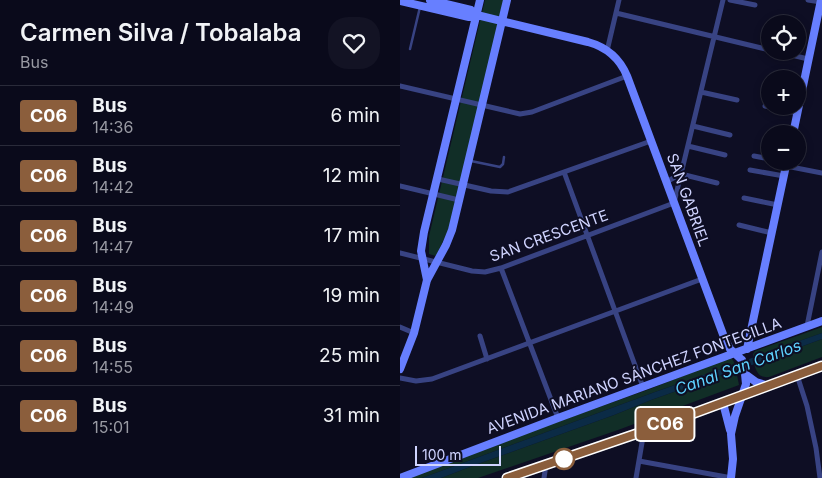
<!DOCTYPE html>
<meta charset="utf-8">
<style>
:root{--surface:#0a0a1b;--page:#131324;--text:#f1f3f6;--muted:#999aa3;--line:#2a2b3a}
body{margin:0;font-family:Inter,sans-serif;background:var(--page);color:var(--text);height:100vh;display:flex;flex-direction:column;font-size:19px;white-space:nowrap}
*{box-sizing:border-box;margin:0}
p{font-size:16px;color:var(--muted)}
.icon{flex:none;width:28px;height:28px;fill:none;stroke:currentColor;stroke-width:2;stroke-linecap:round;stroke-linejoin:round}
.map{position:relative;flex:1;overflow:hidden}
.sheet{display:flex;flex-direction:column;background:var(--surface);width:400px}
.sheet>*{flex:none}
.badge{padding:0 10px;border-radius:4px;font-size:18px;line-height:32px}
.fabs{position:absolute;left:361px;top:15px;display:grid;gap:10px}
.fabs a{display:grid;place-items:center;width:45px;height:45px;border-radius:50%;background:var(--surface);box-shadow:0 2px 8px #0003,0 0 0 1px var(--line);font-size:25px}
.scale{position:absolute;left:15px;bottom:12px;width:86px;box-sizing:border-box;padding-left:5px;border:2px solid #d0d4ff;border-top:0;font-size:14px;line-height:18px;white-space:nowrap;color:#d0d4ff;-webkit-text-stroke:4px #0e0e24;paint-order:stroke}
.map>.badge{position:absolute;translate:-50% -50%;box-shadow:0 0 0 2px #fff}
.round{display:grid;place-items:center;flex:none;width:52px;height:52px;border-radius:20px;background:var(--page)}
.head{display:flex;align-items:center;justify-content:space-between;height:85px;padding:0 20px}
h1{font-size:24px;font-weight:600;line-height:38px}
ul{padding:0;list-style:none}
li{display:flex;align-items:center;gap:15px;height:60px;padding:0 20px;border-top:1px solid var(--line)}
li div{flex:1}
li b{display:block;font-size:19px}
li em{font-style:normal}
li .badge{min-width:55px;font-weight:700;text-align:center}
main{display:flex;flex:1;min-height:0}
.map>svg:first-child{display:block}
.green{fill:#112e27}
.water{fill:#0b2b46}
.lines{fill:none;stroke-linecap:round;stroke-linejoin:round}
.canal{stroke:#0b2b46;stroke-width:6}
.lane{stroke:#384383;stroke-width:2.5}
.street{stroke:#384383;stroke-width:5}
.secondary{stroke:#677fff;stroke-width:8}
.line-casing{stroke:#fff;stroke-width:11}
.line{stroke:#8b5e3c;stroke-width:8}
.stop-dot{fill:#fff;stroke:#8b5e3c;stroke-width:2.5}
.labels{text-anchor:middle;stroke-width:4;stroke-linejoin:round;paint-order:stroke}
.street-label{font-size:15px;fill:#d0d4ff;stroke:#0e0e24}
.water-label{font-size:16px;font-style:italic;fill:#5ed2ff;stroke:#0e0e24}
</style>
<main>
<section class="sheet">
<div class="head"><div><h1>Carmen Silva / Tobalaba</h1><p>Bus</p></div><a class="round"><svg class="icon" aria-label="heart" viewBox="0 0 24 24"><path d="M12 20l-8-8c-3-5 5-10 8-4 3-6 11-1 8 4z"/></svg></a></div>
<ul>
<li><span class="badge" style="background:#8b5e3c;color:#fff">C06</span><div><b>Bus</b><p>14:36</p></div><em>6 min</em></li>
<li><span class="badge" style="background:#8b5e3c;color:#fff">C06</span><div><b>Bus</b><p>14:42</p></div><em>12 min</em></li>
<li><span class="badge" style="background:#8b5e3c;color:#fff">C06</span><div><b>Bus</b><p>14:47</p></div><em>17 min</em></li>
<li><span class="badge" style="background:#8b5e3c;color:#fff">C06</span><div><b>Bus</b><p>14:49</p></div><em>19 min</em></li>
<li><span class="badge" style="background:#8b5e3c;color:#fff">C06</span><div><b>Bus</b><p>14:55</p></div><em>25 min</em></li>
<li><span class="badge" style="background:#8b5e3c;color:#fff">C06</span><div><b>Bus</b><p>15:01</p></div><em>31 min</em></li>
</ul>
</section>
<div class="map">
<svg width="422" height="478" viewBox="0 0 422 478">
<rect width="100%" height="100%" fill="#0e0e24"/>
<!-- green -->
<path class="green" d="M85 0H104L50 226 36 256 29 254V236Z
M422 327V333L353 358V354L355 351Z
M422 339V357L369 377C359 378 357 373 354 364Z
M331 357 335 364 255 392 22 478H4L28 468 250 389Z
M336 370 339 385 218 430 78 478H41L75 465 214 415 251 400Z"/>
<!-- water -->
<path class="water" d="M422 333V339L351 365 349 359Z
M335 364 336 370 251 400 214 415 75 465 41 478H22L255 392Z"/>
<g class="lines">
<!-- canal -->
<path class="canal" d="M329 370 357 360"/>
<!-- lane -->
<path class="lane" d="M10 49 20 7
M71 161 100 167 103 164 104 157"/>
<!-- street -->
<path class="street" d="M330 0 355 5
M408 0 421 2
M216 13 370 50
M207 51 219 0
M375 51 408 59
M0 86 120 114 132 112 227 76
M301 92 337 100
M365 106 397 113
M293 126 330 135
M288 146 325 155
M354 156 370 159
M386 166 422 173
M350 170 384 176
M164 172 243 387
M38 179 91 191 108 192 251 141
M266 182 281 174 317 183
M0 186 59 200
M344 198 378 205
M339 225 372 233
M0 253 72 271 85 272 101 268 274 203 323 0
M101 268 158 418
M407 326 422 252
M0 327 14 333
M80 336 87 359
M397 375 407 406 416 448 420 478
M0 378 16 381 32 379 302 279
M239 461 332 478
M144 478 146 465
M236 478 244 431"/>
<!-- secondary -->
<path class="secondary" d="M30 0 71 10 77 15
M0 1 69 17 77 15 188 42C206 47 220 59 227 76L324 337 330 349 342 360
M393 134 421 0
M27 280 21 251 24 232 80 0
M347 349 387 161
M0 369 14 333 27 280 46 245 52 230 107 0
M345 374 356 382 369 386
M323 403 330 430
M0 478 158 418 422 321
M107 478 244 431 422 366
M331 478 333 459 331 434 335 416 346 384 345 374 342 360"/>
</g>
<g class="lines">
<defs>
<path id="line" d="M107 478 262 425 422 366"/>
</defs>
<!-- line casing -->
<use href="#line" class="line-casing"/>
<!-- line -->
<use href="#line" class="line"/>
</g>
<!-- markers -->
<circle class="stop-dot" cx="164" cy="459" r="10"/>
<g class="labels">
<!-- street labels -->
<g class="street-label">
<text transform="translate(288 200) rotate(70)" y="5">SAN GABRIEL</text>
<text transform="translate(149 236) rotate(-20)" y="5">SAN CRESCENTE</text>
<text transform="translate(234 376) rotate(-20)" y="5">AVENIDA MARIANO SÁNCHEZ FONTECILLA</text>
</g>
<!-- water labels -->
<g class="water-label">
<text transform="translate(338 367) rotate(-20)" y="6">Canal San Carlos</text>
</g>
</g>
</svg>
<div class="fabs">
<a><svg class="icon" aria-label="locate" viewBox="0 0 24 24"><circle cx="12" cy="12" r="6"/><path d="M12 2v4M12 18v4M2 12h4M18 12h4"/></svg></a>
<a>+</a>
<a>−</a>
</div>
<div class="scale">100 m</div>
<b class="badge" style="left:265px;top:424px;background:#8b5e3c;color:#fff">C06</b>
</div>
</main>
